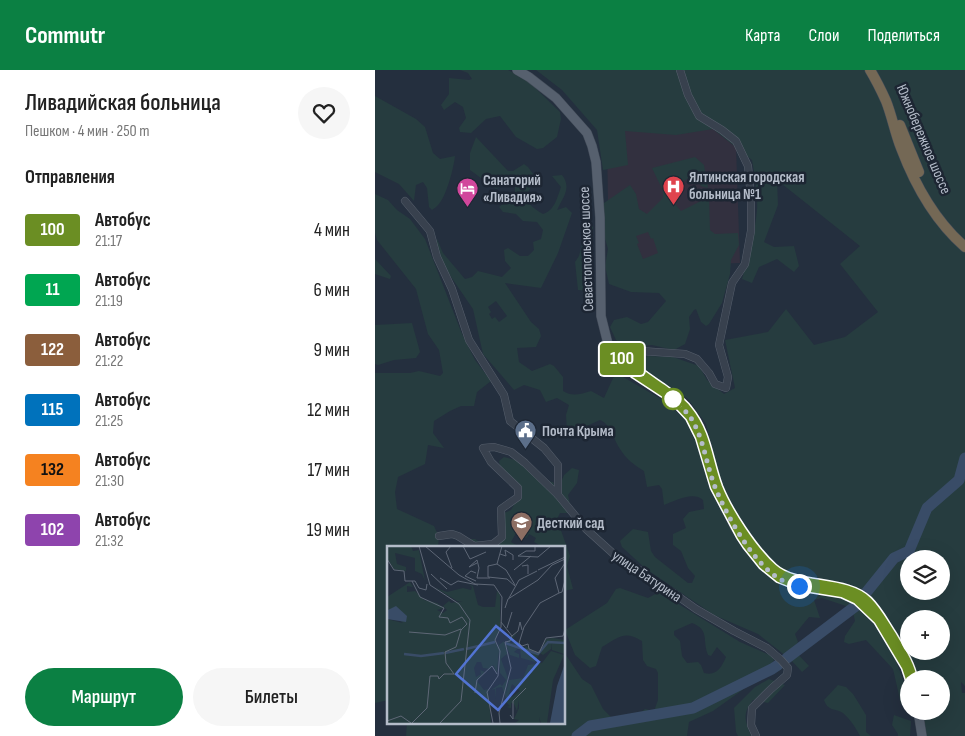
<!DOCTYPE html>
<html lang="ru">
<meta charset="utf-8">
<style>
:root{--surface:#fff;--page:#f6f6f6;--text:#222;--muted:#767676;--accent:#0b8043}
body{margin:0;font-family:"Sofia Sans Condensed",sans-serif;background:var(--page);color:var(--text);height:100vh;display:flex;flex-direction:column;font-size:19px;white-space:nowrap}
*{box-sizing:border-box;margin:0}
p{font-size:16px;color:var(--muted)}
.icon{flex:none;width:28px;height:28px;fill:none;stroke:currentColor;stroke-width:2;stroke-linecap:round;stroke-linejoin:round}
.map{position:relative;flex:1;overflow:hidden}
.side{display:flex;flex-direction:column;background:var(--surface);width:375px}
.side>*{flex:none}
.badge{padding:0 10px;border-radius:4px;font-size:18px;line-height:32px}
.buttons{position:absolute;left:525px;top:480px;display:grid;gap:10px}
.buttons a{display:grid;place-items:center;width:50px;height:50px;border-radius:50%;background:var(--surface);box-shadow:0 5px 20px #0002;font-size:25px}
.you{position:absolute;width:25px;height:25px;margin:-12px;border:4px solid #fff;border-radius:50%;background:#1a73e8;box-shadow:0 0 0 8px #1a73e833}
.map>.badge{position:absolute;translate:-50% -50%;box-shadow:0 0 0 2px #fff}
h2{padding:0 25px;font-size:19px;line-height:45px}
.round{display:grid;place-items:center;flex:none;width:52px;height:52px;border-radius:26px;background:var(--page)}
.head{display:flex;align-items:center;justify-content:space-between;height:85px;padding:0 25px}
h1{font-size:24px;font-weight:600;line-height:38px}
.primary-button{display:flex;gap:10px;margin-top:auto;padding:10px 25px}
.primary-button a{flex:1;height:58px;border-radius:30px;background:var(--accent);color:#fff;font-size:20px;font-weight:600;line-height:58px;text-align:center}
.primary-button a+a{background:var(--page);color:var(--text)}
ul{padding:0;list-style:none}
li{display:flex;align-items:center;gap:15px;height:60px;padding:0 25px}
li div{flex:1}
li b{display:block;font-size:19px}
li em{font-style:normal}
li .badge{min-width:55px;font-weight:700;text-align:center}
header{display:flex;align-items:center;gap:30px;box-sizing:border-box;height:70px;padding:0 25px;background:var(--accent);color:#fff}
header strong{font-size:24px}
nav{display:flex;gap:28px;margin-inline-start:auto;font-size:18px}
main{display:flex;flex:1;min-height:0}
.map>svg:first-child{display:block}
.medical{fill:#32303f}
.green{fill:#263c3f;fill-rule:evenodd}
.lines{fill:none;stroke-linecap:round;stroke-linejoin:round}
.river{stroke:#394c67;stroke-width:11}
.minor-casing{stroke:#565f6c;stroke-width:8}
.major-casing{stroke:#414a57;stroke-width:10}
.highway-casing{stroke:#434c59;stroke-width:11}
.minor{stroke:#38414e;stroke-width:7}
.major{stroke:#56606e;stroke-width:9}
.highway{stroke:#746855;stroke-width:10}
.line-casing{stroke:#fff;stroke-width:11}
.line{stroke:#6b8e23;stroke-width:8}
.walk{stroke:#b4bcc9;stroke-width:5;stroke-dasharray:0 9}
.stop-dot{fill:#fff;stroke:#6b8e23;stroke-width:2.5}
.labels{text-anchor:middle;stroke-width:5;stroke-linejoin:round;paint-order:stroke}
.street-label{font-size:15px;fill:#b4bcc9;stroke:#1d2633}
.poi-label{font-size:15px;font-weight:bold;fill:#b4bcc9;stroke:#1d2633;text-anchor:start}
.inset-river{fill:none;stroke:#394c67;stroke-width:2.5}
.inset-road{fill:none;stroke:#5e6776;stroke-width:1}
.view{fill:#5274d3;fill-opacity:0.15;stroke:#5274d3;stroke-width:2.5}
.inset-edge{fill:none;stroke:#b4bcc9;stroke-width:2.5}
</style>
<header>
<strong>Commutr</strong>
<nav><a>Карта</a><a>Слои</a><a>Поделиться</a></nav>
</header>
<main>
<section class="side">
<div class="head"><div><h1>Ливадийская больница</h1><p>Пешком · 4 мин · 250 m</p></div><a class="round"><svg class="icon" aria-label="heart" viewBox="0 0 24 24"><path d="M12 20l-8-8c-3-5 5-10 8-4 3-6 11-1 8 4z"/></svg></a></div>
<h2>Отправления</h2>
<ul>
<li><span class="badge" style="background:#6b8e23;color:#fff">100</span><div><b>Автобус</b><p>21:17</p></div><em>4 мин</em></li>
<li><span class="badge" style="background:#00a651;color:#fff">11</span><div><b>Автобус</b><p>21:19</p></div><em>6 мин</em></li>
<li><span class="badge" style="background:#8b5e3c;color:#fff">122</span><div><b>Автобус</b><p>21:22</p></div><em>9 мин</em></li>
<li><span class="badge" style="background:#0072bc;color:#fff">115</span><div><b>Автобус</b><p>21:25</p></div><em>12 мин</em></li>
<li><span class="badge" style="background:#f58220;color:#111">132</span><div><b>Автобус</b><p>21:30</p></div><em>17 мин</em></li>
<li><span class="badge" style="background:#8e44ad;color:#fff">102</span><div><b>Автобус</b><p>21:32</p></div><em>19 мин</em></li>
</ul>
<div class="primary-button"><a>Маршрут</a><a>Билеты</a></div>
</section>
<div class="map">
<svg width="590" height="666" viewBox="0 0 590 666">
<rect width="100%" height="100%" fill="#242f3e"/>
<!-- medical -->
<path class="medical" d="M325 49 361 77 365 193 234 198 232 67 239 59Z"/>
<!-- green -->
<path class="green" d="M85 0H133L151 9 185 42 186 49 182 67 168 78 162 79 141 67 125 46 111 49 96 63 85 62 84 58 91 48 88 37 80 32 69 40 66 35 74 24V8L94 10 97 9 93 3Z
M161 0H590V616L586 612 587 623H590V666H551L546 641H566V609H542L541 600 528 577 499 530 484 520 462 514 411 504 398 495 391 488 349 424 331 354 313 329 271 301 259 291 273 286 298 287 324 296 332 310 349 324 360 318 350 270 393 262 411 239 439 275 470 267 503 242 465 194 485 176 402 110 403 135 389 172 399 177 419 176 424 196 419 202 402 189 384 197 377 213 367 209C373 187 380 164 382 140 383 123 380 107 377 90L338 59 301 65 250 61 253 95 228 100 222 60 187 20ZM534 489H566V521H534ZM534 549H566V581H534Z
M0 26 41 49 50 57 58 83 65 89 80 86C79 97 71 128 63 135 62 137 59 138 57 140L54 137 52 118 48 112 41 115 39 131 24 114 0 102Z
M101 67 133 101H138L149 94 153 97 161 108C149 127 148 132 168 144 180 140 182 128 186 117L177 106 187 105C197 118 188 127 182 140L191 137 197 143 183 183 166 218 130 213 156 252 164 259 166 266 161 277 142 278 144 292 157 301 175 294 179 296 188 307V321C197 327 206 324 216 321L229 328 238 308 243 304 293 333 315 355 341 429 350 441 358 462 376 487 390 503 413 518 471 526 489 536 519 585 532 621 534 638 526 634 518 599 491 570 474 574 469 572 470 566 480 551 478 542 471 536 447 528 439 530 445 548 434 547 420 564 423 572 418 579 434 596 427 602 416 590 383 564 339 545 271 499 247 477 245 471 258 459 273 462 276 481 280 487 313 513H317L320 506 313 498 306 481 298 475V464L311 458 308 449 314 442 329 439 328 430C318 421 300 431 289 435L287 419 284 415 272 417 269 401C259 395 251 389 245 379 238 369 237 355 225 350L205 359 192 361 191 345 194 335 182 328 171 332 165 320 149 315 139 320 108 284 98 239 72 201 60 175 62 169 68 183 90 209 97 207 103 201 127 207 136 198 130 191 129 180 133 178 145 186H153L159 180 158 172 166 169 168 160 162 152 148 151 141 144 128 142 124 137 140 124V115L132 114 121 119 95 100V83ZM121 231 132 246 124 252 120 247 117 249 114 244 116 242 113 237Z
M320 87 329 95 333 118 326 116 321 108 315 107 297 119 294 127 306 141 334 127 335 160 340 164 363 163 364 175 356 190 355 204 347 233 334 254 331 256 326 252 321 239 319 240 314 247 315 259 310 274 299 280 277 275 250 277 241 270 235 257 239 250 252 247 266 254 273 252 291 231 284 223 256 222 234 214 230 196 233 179 229 165V133L255 115 261 124 264 139 272 144 288 128V121L277 98ZM273 162 276 169 278 168 283 183 268 189 262 174 264 173 261 166Z
M0 124 13 130 22 140 35 149 50 169 87 264 100 290 116 311 102 322 99 336H86L75 341 59 351 58 363 69 378 53 375 50 394 23 407 20 422 22 439 59 456 64 467 63 477H14V630L0 633V303H35L44 301 65 306 68 303 64 280 53 264 41 219 2 170 0 163Z
M218 156 217 215 214 221 203 220 200 192 204 186 211 157Z
M0 189 16 206 15 209 0 204Z
M37 253 45 282 41 288 19 290 3 295 0 294V255Z
M129 387 144 391 163 410 178 412 183 420 189 405 197 398 204 400 202 413 193 425 197 443H185L182 449 195 486 192 496 198 519 189 521V477H166V476L159 472 161 468 154 464 151 468 141 463 136 472 145 477H87L93 469H100L111 476 125 474 128 464 123 454 122 446 136 440 145 424 126 401 124 391Z
M245 518 273 528 284 522 365 572 397 586 399 590 395 596 366 621 338 641 314 652 312 666H31L32 652H189V582L207 609 216 615 228 639 242 653H253L270 639 279 641 283 630V603L281 599 272 596 268 590 267 571C249 560 244 567 227 577L221 596 215 598 200 585 190 560 232 533 241 519ZM317 553C335 560 327 570 333 585L336 586 342 577 351 587C346 598 342 606 329 603L326 595 323 592 312 593 307 586 305 571 299 565V561Z
M394 609 410 615 393 633 378 630C367 644 370 650 376 666H363L361 662 359 638 380 617Z
M463 615 471 617 478 624 491 645V662L496 666H485C481 658 475 649 468 643 461 638 453 642 449 630Z
M519 645 536 651 535 666H523V664L517 655Z"/>
<g class="lines">
<!-- river -->
<path class="river" d="M490 524 519 488 534 481 552 438 584 410 590 388
M412 588 482 535
M202 666 215 656 318 638 397 599 403 595"/>
<defs>
<path id="minor" d="M30 131 55 161 62 187 77 219 94 270 129 325 135 351 169 378 183 395V425
M244 290 266 281 310 284 322 289 334 303 340 314 351 318 353 307 344 275 357 213 370 194 376 161V128L373 96 361 71 347 60 324 46 313 25 305 0
M64 466 77 464 83 466 99 476 118 474 127 467 126 439 143 427V418L116 392 108 378 119 377 136 382 150 393 183 425 211 459 242 487 266 501 281 514 297 522 321 539 359 561 392 578 406 590 413 598 412 605 396 619 377 638 376 655 381 666"/>
<path id="major" d="M142 0 154 7 181 28 212 63 217 76 221 92 225 148 226 246 234 278 244 290 260 304 298 329 315 347 325 367 340 417 360 457 371 475 388 495 404 508 424 516 467 523 482 530 503 551 531 597 534 609
M479 522 492 529 503 543
M543 641 547 666"/>
<path id="highway" d="M495 0C501 10 506 20 511 31 517 46 520 63 526 78 540 115 560 151 590 177
M525 55 544 102"/>
</defs>
<!-- minor casing -->
<use href="#minor" class="minor-casing"/>
<!-- major casing -->
<use href="#major" class="major-casing"/>
<!-- highway casing -->
<use href="#highway" class="highway-casing"/>
<!-- minor -->
<use href="#minor" class="minor"/>
<!-- major -->
<use href="#major" class="major"/>
<!-- highway -->
<use href="#highway" class="highway"/>
</g>
<g class="lines">
<defs>
<path id="line" d="M535 609 531 597 503 550 482 530 467 523 424 516 404 508 388 495 372 475 366 466 340 417 325 367 315 347 298 329 260 304 244 290 248 289C260 300 274 309 287 318 296 325 306 330 313 340 332 363 333 390 343 417 353 442 378 480 398 498 421 519 471 509 493 531 503 541 509 553 517 565 525 579 535 593 538 609"/>
</defs>
<!-- line casing -->
<use href="#line" class="line-casing"/>
<!-- line -->
<use href="#line" class="line"/>
<!-- walk -->
<path class="walk" d="M298 329C303 334 311 341 316 348 329 369 331 394 340 417 352 446 376 490 403 508 409 512 417 513 424 516"/>
</g>
<!-- icons -->
<defs>
<symbol id="hospital-pin" viewBox="-11 -11 22 30"><path d="M0 17L-7.5 6A9.5 9.5 0 1 1 7.5 6Z" fill="#e0444e" stroke="#1d2633"/><path d="M-5-5h3v3.5h4V-5h3V5h-3V1.5h-4V5h-3Z" fill="#fff"/></symbol>
<symbol id="hotel-pin" viewBox="-11 -11 22 30"><path d="M0 17L-7.5 6A9.5 9.5 0 1 1 7.5 6Z" fill="#d1479c" stroke="#1d2633"/><path d="M-6-4.5h1.5V1H6V5H4.5V3h-9V5H-6ZM-4 0a1.8 1.8 0 1 1 3.6 0ZM.5 0V-2.5h3Q6-2.5 6 0Z" fill="#fff"/></symbol>
<symbol id="civic-pin" viewBox="-11 -11 22 30"><path d="M0 17L-7.5 6A9.5 9.5 0 1 1 7.5 6Z" fill="#5c6f8a" stroke="#1d2633"/><path d="M-.6-6.5H3V-4.5H.6V-3L4-1V1h2V6H-6V1h2V-1L-.6-3ZM-1.2 2.5V6h2.4V2.5Z" fill="#fff"/></symbol>
<symbol id="school-pin" viewBox="-11 -11 22 30"><path d="M0 17L-7.5 6A9.5 9.5 0 1 1 7.5 6Z" fill="#8d6e63" stroke="#1d2633"/><path d="M0-5L7-2L0 1L-7-2ZM-4 1L0 2.5L4 1V4Q0 6-4 4Z" fill="#fff"/></symbol>
</defs>
<g fill-rule="evenodd">
<use href="#hospital-pin" x="286" y="104" width="25" height="34"/>
<use href="#hotel-pin" x="80" y="106" width="25" height="34"/>
<use href="#civic-pin" x="138" y="348" width="25" height="34"/>
<use href="#school-pin" x="134" y="440" width="25" height="34"/>
</g>
<!-- markers -->
<circle class="stop-dot" cx="298" cy="329" r="10"/>
<g class="labels">
<!-- street labels -->
<g class="street-label">
<text transform="translate(549 69) rotate(67)" y="5">Южнобережное шоссе</text>
<text transform="translate(211 179) rotate(-92)" y="5">Севастопольское шоссе</text>
<text transform="translate(272 506) rotate(34)" y="5">улица Батурина</text>
</g>
<!-- poi labels -->
<g class="poi-label">
<text x="314" y="112">Ялтинская городская<tspan x="314" dy="17">больница №1</tspan></text>
<text x="108" y="115">Санаторий<tspan x="108" dy="17">«Ливадия»</tspan></text>
<text x="167" y="366">Почта Крыма</text>
<text x="162" y="458">Десткий сад</text>
</g>
</g>
<!-- overview -->
<g transform="translate(12 476)">
<rect width="178" height="178" fill="#242f3e"/>
<path d="M0 0H24L26 5 32 4 38 35 35 28 28 25V12L8 7 10 18 19 21V25L7 23 0 12ZM23 36 26 41 20 40V46L28 45 37 54 50 57 57 62 50 64 56 67 60 64 56 60 62 55 64 57 76 55H70L49 42 60 46 76 42 84 44 85 41 81 38 86 40 91 59 96 61H108L110 45 113 49V81L108 95 112 103 110 127 106 119 103 123 96 122 94 116H90L87 122 89 131 94 128 93 124 98 126 90 135 97 144 101 143 104 177H0V73L16 77 1 64 0 67V51ZM130 87 123 97H131L136 103 139 100 152 108 148 116 134 112 133 101 127 106 132 108V112L123 109 118 97ZM166 92 177 94V108L165 104 164 97V103L156 109 153 107 159 93ZM111 93 112 99 117 95 122 115 120 108 114 113 121 132 119 147 122 134 136 132 141 119 155 117 164 105 177 109 166 134 160 177H154L152 171 153 177H128L132 174 127 173 132 162V154L130 165 127 158 124 157V162L119 161 123 160 119 156 123 153V148L125 151 133 145 125 138 120 155 115 141 109 142 108 153V143L104 144 113 138 115 140 119 134 113 127Z" fill="#263c3f"/>
<path d="M9 60 20 70 19 76 0 73 1 64ZM177 120V177H163L170 140Z" fill="#394c67"/>
<path class="inset-river" d="M118 97 151 108 161 96 178 97M79 103 108 96M58 107 77 103M17 108 34 110 57 107"/>
<path class="inset-road" d="M32 0 43 39 72 58 83 74 74 155 53 177M38 0 72 29 88 38 107 39 115 51 114 81 108 94 113 105 111 130 100 146 106 177M64 0 59 6 65 22M76 0 83 13 99 6M148 0V5H139L131 10 151 11 164 0M113 8 119 10 118 4 126 9V14M0 13 7 24 17 25 18 35H28L32 42 39 44 40 38M90 17 82 21 90 14 92 22 90 32H103M178 17 168 32 172 47 175 46 178 34M110 18 101 20V31L120 33 128 40M110 18 119 24 128 39M110 18 115 0M135 20 141 19V28M127 24 144 10M151 24 178 11M44 28 60 43M53 32 64 39 71 35 91 39M25 35 33 51 57 62 52 71 61 72 63 77 75 71 80 78 74 84 69 101 58 106 59 117 67 128H57L52 133 51 130H43L40 162 25 177M89 35 78 30 84 25 89 27M172 47 153 57 137 81 132 97 135 100 141 98 142 103 152 107 159 92 176 90 178 83M122 52 132 34 150 25M118 62 121 53 151 34 165 19 178 13M120 82 125 66M22 86 58 89 74 83M125 90 131 85 133 76 135 84M88 147 90 134 105 120 110 128M123 169 126 173V155L139 142M0 175 14 170 24 177M113 177 112 167 124 122 118 96 123 95 125 90 114 76"/>
<path class="view" d="M109 80 152 116 111 164 69 128Z"/>
<rect width="178" height="178" class="inset-edge"/>
</g>
</svg>
<div class="buttons">
<a><svg class="icon" aria-label="layers" viewBox="0 0 24 24"><path d="M12 4l9 5-9 5-9-5zM3 14l9 5 9-5"/></svg></a>
<a>+</a>
<a>−</a>
</div>
<div class="you" style="left:424px;top:516px"></div>
<b class="badge" style="left:247px;top:289px;background:#6b8e23;color:#fff">100</b>
</div>
</main>
